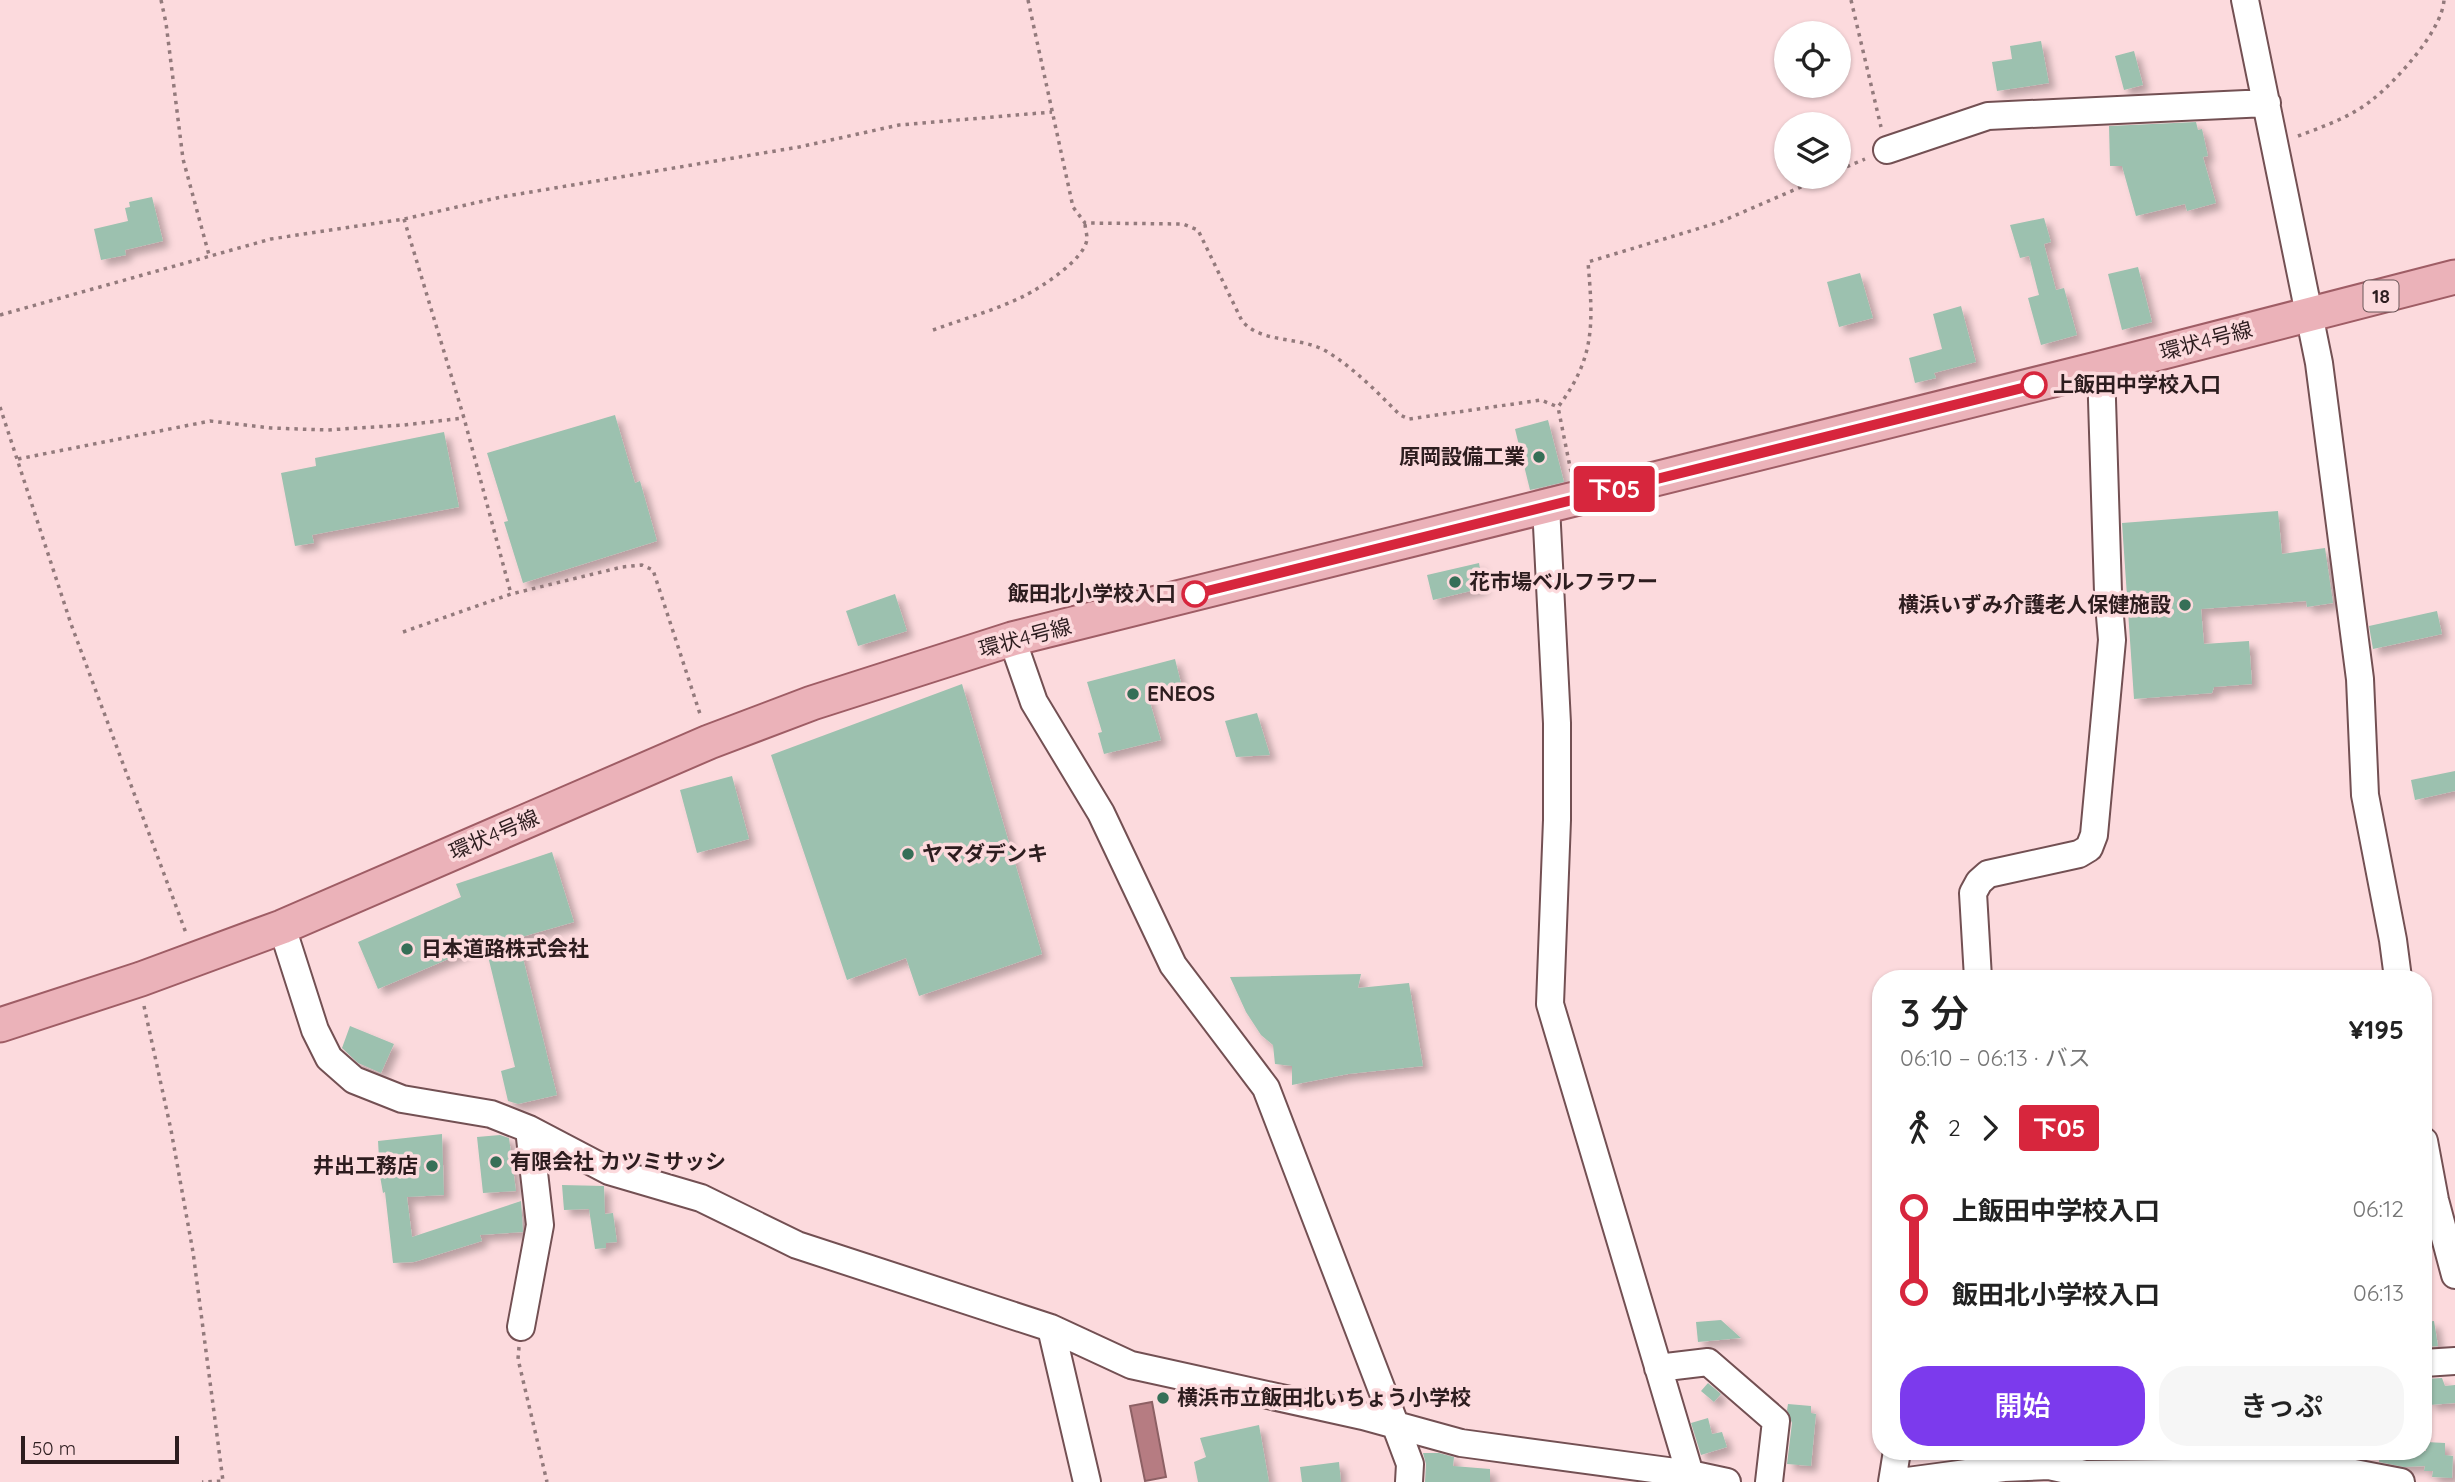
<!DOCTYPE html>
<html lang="ja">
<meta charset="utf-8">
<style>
:root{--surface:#fff;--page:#f6f6f6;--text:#222;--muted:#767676;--accent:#7c3aed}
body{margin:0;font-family:Quicksand,"Noto Sans JP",sans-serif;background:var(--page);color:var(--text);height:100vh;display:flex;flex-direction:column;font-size:26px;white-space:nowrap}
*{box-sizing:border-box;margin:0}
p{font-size:23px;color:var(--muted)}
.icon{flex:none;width:38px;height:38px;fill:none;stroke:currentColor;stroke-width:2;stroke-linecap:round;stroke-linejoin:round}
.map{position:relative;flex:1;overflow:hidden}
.drawer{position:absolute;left:1872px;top:970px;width:560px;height:490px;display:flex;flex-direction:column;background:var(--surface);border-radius:28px;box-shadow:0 2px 5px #0004}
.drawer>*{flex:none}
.badge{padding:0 14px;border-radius:5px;font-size:24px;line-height:46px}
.tools{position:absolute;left:1774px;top:21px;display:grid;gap:14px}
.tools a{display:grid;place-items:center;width:77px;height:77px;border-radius:50%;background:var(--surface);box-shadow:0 2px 5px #0004;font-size:35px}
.scale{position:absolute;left:21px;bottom:18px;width:158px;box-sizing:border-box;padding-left:7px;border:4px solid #2d1d1f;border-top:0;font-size:19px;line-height:24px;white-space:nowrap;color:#2d1d1f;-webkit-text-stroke:5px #fcdadd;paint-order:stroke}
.map>.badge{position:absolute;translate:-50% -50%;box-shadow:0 0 0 4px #fff}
.legs{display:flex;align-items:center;gap:10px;height:77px;padding:0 28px;font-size:23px}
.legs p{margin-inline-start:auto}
.headline{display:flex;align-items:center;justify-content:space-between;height:119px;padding:0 28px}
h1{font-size:38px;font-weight:600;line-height:52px}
.action{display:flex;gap:14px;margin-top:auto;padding:14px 28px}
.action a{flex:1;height:80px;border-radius:28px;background:var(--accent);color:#fff;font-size:28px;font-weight:600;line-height:80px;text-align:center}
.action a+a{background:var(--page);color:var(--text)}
ul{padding:0 28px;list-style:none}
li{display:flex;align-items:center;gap:24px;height:84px;font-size:26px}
li i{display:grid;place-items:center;width:10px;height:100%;margin:0 9px;background:currentColor}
li i::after{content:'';width:18px;height:18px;margin:-9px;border:5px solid;border-radius:50%;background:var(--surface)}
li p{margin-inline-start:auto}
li:first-child i{background:linear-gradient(#0000 50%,currentColor 0)}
li:last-child i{background:linear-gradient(currentColor 50%,#0000 0)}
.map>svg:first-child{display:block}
.water{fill:#b67c82;stroke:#8d6064;stroke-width:2}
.building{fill:#9cc1af;filter:url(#shadow)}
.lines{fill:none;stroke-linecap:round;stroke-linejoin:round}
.minor-casing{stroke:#735053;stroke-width:30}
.major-casing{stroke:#9f5d65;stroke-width:37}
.path{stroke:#937a7c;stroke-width:3.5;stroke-dasharray:3.5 5;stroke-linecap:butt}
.minor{stroke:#fff;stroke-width:26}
.major{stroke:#ebb2b9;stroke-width:33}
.line-1-casing{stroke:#fff;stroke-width:16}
.line-1{stroke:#d7263d;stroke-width:10}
.stop-1-dot{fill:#fff;stroke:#d7263d;stroke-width:3.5}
.poi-dot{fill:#366f57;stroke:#fcdadd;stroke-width:2.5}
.labels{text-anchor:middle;stroke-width:7;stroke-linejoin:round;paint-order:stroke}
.shield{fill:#fcdadd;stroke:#6b5658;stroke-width:2}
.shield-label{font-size:19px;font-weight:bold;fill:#2d1d1f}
.street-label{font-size:21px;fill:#2d1d1f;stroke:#fcdadd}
.stop-label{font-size:21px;font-weight:bold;fill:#2d1d1f;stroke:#fcdadd;text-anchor:start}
.poi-label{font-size:21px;font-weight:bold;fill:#2d1d1f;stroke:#fcdadd;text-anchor:start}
</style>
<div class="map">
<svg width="2455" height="1482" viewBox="0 0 2455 1482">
<defs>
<filter id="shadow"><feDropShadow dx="6" dy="6" stdDeviation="3.5" flood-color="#0004"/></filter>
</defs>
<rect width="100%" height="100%" fill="#fcdadd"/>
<!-- water -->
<path class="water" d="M1152 1402 1166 1477 1145 1481 1130 1406Z"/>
<!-- building -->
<path class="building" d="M2041 41 2049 83 1997 91 1992 62 2012 59 2010 46Z
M2134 51 2143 85 2124 90 2115 56Z
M2196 122 2198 130 2202 129 2208 156 2203 157 2216 203 2187 211 2185 204 2136 216 2122 166H2110L2109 126Z
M152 197 163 241 125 250 126 255 101 260 94 229 128 221 125 208 130 207 129 202Z
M2044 218 2051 242 2044 244 2056 290 2064 288 2077 335 2041 345 2028 298 2039 295 2029 256 2020 258 2010 225Z
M2138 267 2152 322 2122 330 2108 274Z
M1860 273 1873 318 1839 327 1827 282Z
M1961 306 1976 362 1934 373 1936 378 1915 383 1909 358 1942 349 1933 314Z
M615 415 635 483 640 481 657 541 523 583 504 522 508 521 487 453Z
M1548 420 1564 482 1530 490 1515 429Z
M444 432 459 507 312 535 314 543 295 546 281 473 316 466 315 458Z
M2278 511 2282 554 2325 548 2333 603 2307 607 2306 601 2201 609 2204 644 2249 641 2252 684 2214 687 2212 693 2134 699 2122 523Z
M1479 563 1483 588 1433 600 1427 575Z
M895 594 907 631 858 646 846 611Z
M2437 611 2442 634 2373 649 2369 626Z
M1175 659 1181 683 1147 692 1161 740 1104 754 1098 733 1102 732 1087 682Z
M962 684 1042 954 919 996 906 958 847 980 771 755Z
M1257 713 1270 755 1236 757 1225 721Z
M2455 771V791L2415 800 2411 780Z
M732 776 749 839 697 853 680 790Z
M552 852 574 922 518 938 557 1095 518 1104 508 1101 501 1071 515 1067 486 948 480 949 479 946 378 989 358 942 461 897 456 884Z
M1361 974 1358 988 1409 983 1423 1066 1348 1074 1292 1085V1066L1275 1064 1273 1045 1261 1035 1246 1012 1230 977Z
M350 1026 394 1044 381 1073 358 1063 342 1048Z
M442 1134 444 1195 407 1197 412 1237 521 1201 523 1232 480 1235 482 1241 414 1262 393 1263 385 1192 383 1193 380 1176 378 1141Z
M500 1135 509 1138 516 1191 483 1193 477 1137Z
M562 1185 604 1186 605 1214 613 1213 617 1242 606 1243V1248L595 1249 589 1209 564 1210Z
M1721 1320 1741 1338 1698 1342 1696 1322Z
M2434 1321 2438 1346 2424 1347V1322Z
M2442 1378 2445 1386 2455 1385V1403L2429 1405V1397L2424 1398V1379Z
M1708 1383 1721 1394 1714 1402 1701 1391Z
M1788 1404 1811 1406V1413L1816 1414 1811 1466 1787 1464 1792 1423 1787 1410Z
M1708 1418 1712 1434 1722 1432 1727 1447 1701 1455 1691 1423Z
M1259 1425 1269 1482H1198L1194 1462 1206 1457 1200 1438Z
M2426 1442 2445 1443V1455L2453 1456 2452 1478 2432 1477 2433 1471H2424L2425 1466 2404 1467 2379 1462V1451H2426Z
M1423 1453H1439L1454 1457 1453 1466 1490 1469V1482H1425L1426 1464Z
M1339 1462 1341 1482H1302L1300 1467Z"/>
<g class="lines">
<defs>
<path id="minor" d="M2245 0 2319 363 2360 679 2365 795 2393 940 2398 978
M1887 150 1988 116 2267 103
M1546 506 1557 723V820L1550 1004 1690 1474V1482
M1012 639 1034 702 1101 813 1173 965 1266 1088 1395 1424 1410 1464 1409 1482
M282 927 315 1030 329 1058 354 1080 402 1099 491 1114 529 1129 609 1171 701 1198 797 1245 1051 1328 1131 1365 1363 1416 1461 1443 1690 1474 1727 1482
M1978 978 1973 893 1979 882 1988 874 2079 854 2089 848 2094 835 2112 640 2108 592 2101 368
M2424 1141 2435 1200 2455 1275
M521 1327 540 1225 529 1129
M1051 1328 1087 1482
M2424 1363 2455 1361
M1658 1368 1708 1362 1776 1421 1769 1482
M1892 1482 1897 1451
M1900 1482 2004 1468 2049 1466 2085 1474 2344 1471 2401 1482"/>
<path id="major" d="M0 1025 141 979 282 927 709 742 812 703 1012 639 2101 368 2455 277"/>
</defs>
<!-- minor casing -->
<use href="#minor" class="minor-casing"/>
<!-- major casing -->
<use href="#major" class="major-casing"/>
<!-- path -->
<path class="path" d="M161 0 166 23 183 159 209 255
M1028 0 1073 207 1085 223 1183 224 1198 230 1242 321C1262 344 1300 336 1326 351 1354 368 1377 392 1400 415L1409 419 1541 400 1558 407
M1851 0 1881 127
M2298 136C2322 127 2351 117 2372 100 2396 81 2442 31 2444 0
M1839 170 1865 159
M404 219 464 418 511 594
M0 315 271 239 404 219 501 197 799 147 899 125 1052 112
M933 330C963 319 996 310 1024 296 1042 287 1085 259 1087 239 1087 234 1085 228 1085 223
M0 407 71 624 186 933
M18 459 210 421 271 428 327 430 404 425 464 418
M1571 472 1558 407C1596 357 1593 322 1588 262L1720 222 1824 177
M403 632 511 594 622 567 642 565 653 570 701 717
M144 1006 171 1130 193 1252 223 1481 202 1482
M519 1347 518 1359 547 1482"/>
<!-- minor -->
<use href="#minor" class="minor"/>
<!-- major -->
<use href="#major" class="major"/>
</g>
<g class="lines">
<defs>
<path id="line-1" d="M1195 594 2034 385"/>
</defs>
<!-- line-1 casing -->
<use href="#line-1" class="line-1-casing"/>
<!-- line-1 -->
<use href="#line-1" class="line-1"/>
</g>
<!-- markers -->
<g class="stop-1-dot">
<circle cx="2034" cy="385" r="12"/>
<circle cx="1195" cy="594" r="12"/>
</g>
<g class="poi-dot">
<circle cx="1539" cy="457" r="7"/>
<circle cx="1455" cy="582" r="7"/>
<circle cx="2185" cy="605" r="7"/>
<circle cx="1133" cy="694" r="7"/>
<circle cx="908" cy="854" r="7"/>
<circle cx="407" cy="949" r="7"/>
<circle cx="496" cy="1162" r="7"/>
<circle cx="432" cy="1166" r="7"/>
<circle cx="1163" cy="1398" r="7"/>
</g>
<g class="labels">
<!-- shield labels -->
<rect class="shield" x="2363.5" y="280.5" width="35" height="31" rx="5"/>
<g class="shield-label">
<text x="2381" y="303">18</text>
</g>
<!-- street labels -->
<g class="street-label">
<text transform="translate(2206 341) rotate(-15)" y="7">環状4号線</text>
<text transform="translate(1025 638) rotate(-15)" y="7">環状4号線</text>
<text transform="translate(494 835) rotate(-23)" y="7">環状4号線</text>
</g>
<!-- stop labels -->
<g class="stop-label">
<text x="2053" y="392">上飯田中学校入口</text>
<text x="1176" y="601" text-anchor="end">飯田北小学校入口</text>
</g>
<!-- poi labels -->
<g class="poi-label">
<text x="1525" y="464" text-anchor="end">原岡設備工業</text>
<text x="1469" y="589">花市場ベルフラワー</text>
<text x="2171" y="612" text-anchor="end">横浜いずみ介護老人保健施設</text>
<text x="1147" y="701">ENEOS</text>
<text x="922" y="861">ヤマダデンキ</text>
<text x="421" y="956">日本道路株式会社</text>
<text x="510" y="1169">有限会社 カツミサッシ</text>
<text x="418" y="1173" text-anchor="end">井出工務店</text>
<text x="1177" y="1405">横浜市立飯田北いちょう小学校</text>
</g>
</g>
</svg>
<div class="tools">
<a><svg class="icon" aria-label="locate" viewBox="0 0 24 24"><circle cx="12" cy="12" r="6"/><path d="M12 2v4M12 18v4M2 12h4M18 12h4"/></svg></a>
<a><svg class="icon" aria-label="layers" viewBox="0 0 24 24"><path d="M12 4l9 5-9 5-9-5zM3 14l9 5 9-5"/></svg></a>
</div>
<div class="scale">50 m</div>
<b class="badge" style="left:1614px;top:489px;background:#d7263d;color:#fff">下05</b>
<section class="drawer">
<div class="headline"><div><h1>3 分</h1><p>06:10 – 06:13 · バス</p></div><b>¥195</b></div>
<div class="legs"><svg class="icon" aria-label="walk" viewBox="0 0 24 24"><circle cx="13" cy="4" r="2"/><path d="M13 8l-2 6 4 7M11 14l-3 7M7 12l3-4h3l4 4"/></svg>2<svg class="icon" aria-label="forward" viewBox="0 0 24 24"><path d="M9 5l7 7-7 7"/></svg><b class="badge" style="background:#d7263d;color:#fff">下05</b></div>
<ul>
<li><i style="color:#d7263d"></i><b>上飯田中学校入口</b><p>06:12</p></li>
<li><i style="color:#d7263d"></i><b>飯田北小学校入口</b><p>06:13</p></li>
</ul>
<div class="action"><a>開始</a><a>きっぷ</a></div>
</section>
</div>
